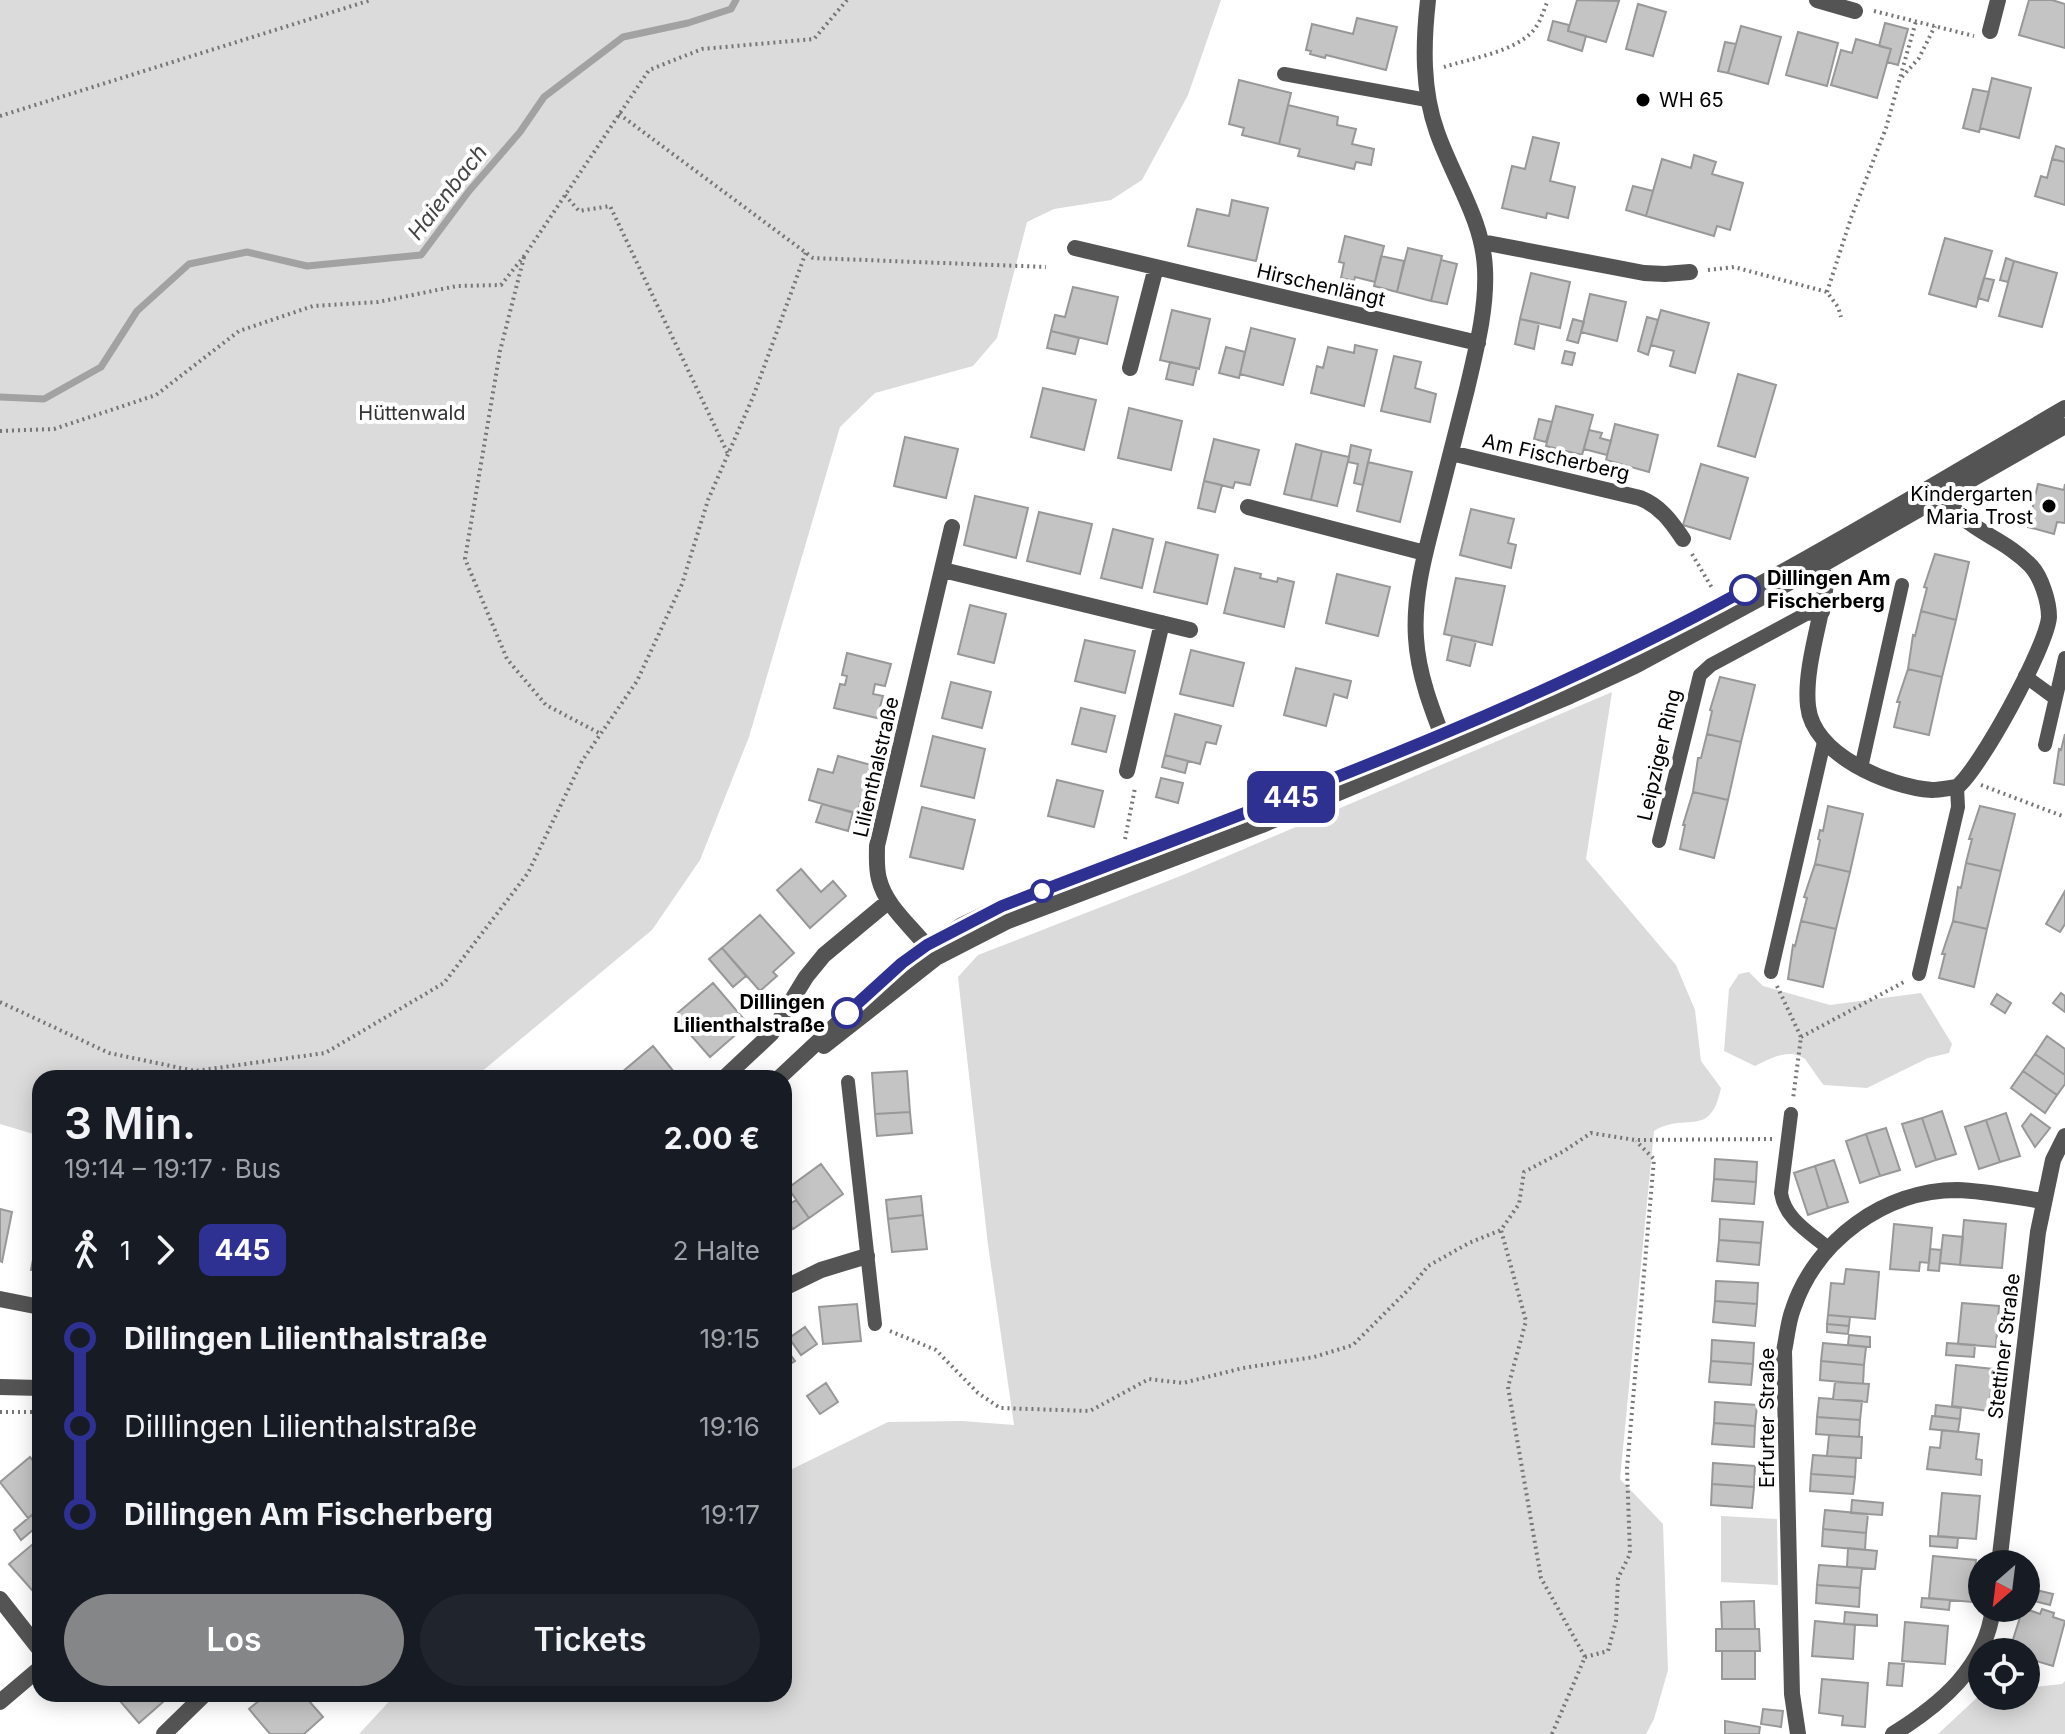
<!DOCTYPE html>
<html lang="de">
<meta charset="utf-8">
<style>
:root{--surface:#171b24;--page:#20242c;--text:#f1f3f6;--muted:#9ea1a6;--accent:#858687}
body{margin:0;font-family:Inter,sans-serif;background:var(--page);color:var(--text);height:100vh;display:flex;flex-direction:column;font-size:30px;white-space:nowrap}
*{box-sizing:border-box;margin:0}
p{font-size:26px;color:var(--muted)}
.icon{flex:none;width:44px;height:44px;fill:none;stroke:currentColor;stroke-width:2;stroke-linecap:round;stroke-linejoin:round}
.map{position:relative;flex:1;overflow:hidden}
.details{position:absolute;left:32px;top:1070px;width:760px;height:632px;display:flex;flex-direction:column;background:var(--surface);border-radius:24px;box-shadow:0 4px 20px #0003}
.details>*{flex:none}
.badge{padding:0 16px;border-radius:12px;font-size:28px;line-height:52px}
.needle{width:52px;rotate:208deg}
.buttons{position:absolute;left:1968px;top:1550px;display:grid;gap:16px}
.buttons a{display:grid;place-items:center;width:72px;height:72px;border-radius:50%;background:var(--surface);box-shadow:0 4px 20px #0003;font-size:40px}
.map>.badge{position:absolute;translate:-50% -50%;box-shadow:0 0 0 4px #fff}
.legs{display:flex;align-items:center;gap:12px;height:88px;padding:0 32px;font-size:26px}
.legs p{margin-inline-start:auto}
.overview{display:flex;align-items:center;justify-content:space-between;height:136px;padding:0 32px}
h1{font-size:44px;font-weight:600;line-height:60px}
.primary-button{display:flex;gap:16px;margin-top:auto;padding:16px 32px}
.primary-button a{flex:1;height:92px;border-radius:48px;background:var(--accent);color:#fff;font-size:32px;font-weight:600;line-height:92px;text-align:center}
.primary-button a+a{background:var(--page);color:var(--text)}
ul{padding:0 32px;list-style:none}
li{display:flex;align-items:center;gap:28px;height:88px;font-size:30px}
li i{display:grid;place-items:center;width:12px;height:100%;margin:0 10px;background:currentColor}
li i::after{content:'';width:20px;height:20px;margin:-10px;border:6px solid;border-radius:50%;background:var(--surface)}
li p{margin-inline-start:auto}
li:first-child i{background:linear-gradient(#0000 50%,currentColor 0)}
li:last-child i{background:linear-gradient(currentColor 50%,#0000 0)}
.map>svg:first-child{display:block}
.green{fill:#dbdbdb}
.lines{fill:none;stroke-linecap:round;stroke-linejoin:round}
.stream{stroke:#a2a2a2;stroke-width:7}
.building{fill:#c4c4c4;stroke:#989898;stroke-width:2}
.path{stroke:#767676;stroke-width:4;stroke-dasharray:2 4;stroke-linecap:butt}
.lane{stroke:#545454;stroke-width:14}
.street{stroke:#545454;stroke-width:16}
.line-1-casing{stroke:#fff;stroke-width:18}
.line-1{stroke:#2e3192;stroke-width:12}
.poi-dot{fill:#000;stroke:#fff;stroke-width:3}
.stop-1-dot{fill:#fff;stroke:#2e3192;stroke-width:4}
.labels{text-anchor:middle;stroke-width:8;stroke-linejoin:round;paint-order:stroke}
.poi-label{font-size:20px;fill:#000;stroke:#fff;text-anchor:start}
.street-label{font-size:20px;fill:#000;stroke:#fff}
.park-label{font-size:20px;fill:#323232;stroke:#fff}
.stop-label{font-size:20px;font-weight:bold;fill:#000;stroke:#fff;text-anchor:start}
.water-label{font-size:22px;font-style:italic;fill:#434343;stroke:#fff}
</style>
<div class="map">
<svg width="2065" height="1734" viewBox="0 0 2065 1734">
<rect width="100%" height="100%" fill="#fff"/>
<!-- green -->
<path class="green" d="M0 0H1221L1188 95 1142 180 1111 200 1054 209 1027 222 997 338 973 366 875 393 840 427 749 737 700 860 652 930 474 1078H40V1136L0 1124Z
M1612 692 1586 859 1676 965 1695 1010 1701 1061 1721 1088C1710 1140 1687 1111 1654 1131L1620 1479 1663 1524 1668 1670 1654 1719 1646 1734H359L396 1694H784V1473L888 1422 962 1421 1014 1425 988 1245 958 977 978 955 1183 875Z
M1749 972 1763 986 1830 1005 1921 993 1952 1044 1949 1053 1928 1058 1867 1088 1824 1085C1819 1080 1807 1061 1805 1059 1790 1047 1769 1059 1755 1066L1724 1051 1729 989 1739 974Z
M1721 1516 1777 1519 1778 1585 1721 1582Z
M2065 1681V1734H1938L1982 1693V1696H2026V1688L2062 1684Z"/>
<g class="lines">
<!-- stream -->
<path class="stream" d="M0 397 44 399 101 367 137 311 189 264 247 252 307 266 421 255 469 191 520 132 544 97 623 37 688 23 731 9 736 0"/>
</g>
<!-- building -->
<path class="building" d="M1577 0 1619 1 1606 42 1568 31Z
M2029 0H2052L2065 4V48L2019 35Z
M1638 4 1666 12 1653 56 1626 49Z
M1357 18 1397 27 1386 70 1326 55 1325 58 1310 54 1311 51 1306 50 1312 24 1353 34Z
M1553 21 1569 25 1568 31 1586 36 1582 51 1548 40Z
M1885 23 1908 29 1898 65 1887 62 1891 49 1879 46Z
M1741 26 1781 37 1768 84 1728 73Z
M1798 32 1838 43 1827 86 1786 75Z
M1856 39 1891 49 1877 98 1831 85 1841 50 1852 53Z
M1725 42 1736 44 1728 73 1718 71Z
M1992 78 2031 88 2019 138 1980 128Z
M1239 80 1291 93 1279 144 1242 135 1244 128 1229 124Z
M1973 89 1989 92 1979 132 1963 128Z
M1288 105 1338 117 1337 125 1356 129 1352 144 1374 149 1371 165 1356 162 1354 169 1298 156 1300 149 1279 144Z
M1533 137 1559 143 1550 181 1575 187 1568 218 1547 213 1546 218 1502 208 1512 166 1525 169Z
M2056 146 2065 149V162L2052 159Z
M1694 155 1716 162 1712 174 1743 183 1730 230 1717 226 1714 236 1646 216 1662 159 1691 168Z
M2052 159 2065 162V205L2035 196 2041 176 2047 178Z
M1633 186 1653 191 1646 216 1626 210Z
M1232 200 1268 208 1256 261 1188 246 1197 209 1229 216Z
M1345 236 1384 246 1375 282 1355 277 1354 281 1341 278 1344 263 1339 262Z
M1945 238 1992 251 1976 307 1929 294Z
M1408 248 1442 256 1431 301 1397 292Z
M1381 256 1404 261 1397 292 1374 286Z
M2006 258 2014 261 2008 282 2000 280Z
M1441 260 1457 264 1447 304 1431 301Z
M2014 261 2057 273 2042 327 1999 316Z
M1531 273 1570 282 1560 328 1520 319Z
M1984 278 1994 280 1988 301 1978 298Z
M1073 287 1118 297 1107 344 1051 331 1055 315 1065 317Z
M1590 294 1626 302 1617 341 1581 332Z
M1172 310 1210 319 1199 369 1160 360Z
M1661 310 1709 323 1695 373 1670 366 1674 351 1651 345Z
M1647 317 1658 320 1648 355 1638 351Z
M1520 319 1539 323 1534 349 1515 344Z
M1573 319 1584 322 1578 343 1567 340Z
M1251 328 1295 339 1283 385 1240 374Z
M1051 331 1079 338 1075 354 1047 348Z
M1355 345 1377 350 1364 406 1311 393 1317 366 1323 368 1328 347 1354 353Z
M1226 347 1245 352 1239 378 1219 373Z
M1565 351 1575 353 1572 365 1562 363Z
M1394 356 1421 362 1415 388 1436 394 1430 422 1381 411Z
M1170 362 1197 368 1193 385 1166 379Z
M1738 374 1776 385 1755 457 1718 446Z
M1043 388 1096 400 1084 450 1031 437Z
M1556 406 1593 415 1582 455 1546 446Z
M1129 408 1182 421 1171 470 1118 458Z
M1539 419 1552 422 1546 442 1534 439Z
M1615 424 1658 435 1649 472 1606 460Z
M1589 430 1602 433 1600 438 1611 441 1607 455 1584 449Z
M905 437 958 449 946 498 894 486Z
M1214 439 1259 450 1250 485 1235 482 1233 488 1204 481Z
M1296 444 1322 451 1311 500 1284 494Z
M1351 445 1371 450 1363 485 1354 483 1358 464 1348 462Z
M1322 451 1349 457 1337 506 1311 500Z
M1368 462 1412 472 1400 522 1357 511Z
M1701 464 1748 478 1730 539 1683 525Z
M1204 481 1222 485 1215 512 1198 508Z
M2038 484 2064 490 2065 484V523L2057 522 2054 534 2028 527Z
M975 496 1028 508 1016 558 964 545Z
M1471 509 1514 519 1508 543 1516 545 1511 568 1460 555Z
M1039 512 1092 524 1080 574 1027 561Z
M1113 529 1153 539 1142 588 1101 578Z
M1166 542 1218 555 1207 604 1154 592Z
M1935 554 1969 562 1956 620 1921 611 1927 588 1924 587Z
M1235 568 1261 574 1260 578 1277 582 1278 578 1294 582 1284 627 1224 613Z
M1337 574 1390 587 1378 636 1326 623Z
M1456 578 1505 586 1492 645 1444 634Z
M970 605 1006 614 994 663 958 654Z
M1921 611 1956 620 1942 677 1908 669 1913 635 1915 636Z
M1452 636 1476 641 1470 666 1447 660Z
M1085 640 1135 651 1125 693 1075 681Z
M1191 650 1244 663 1233 706 1180 694Z
M847 653 891 664 885 686 875 684 873 694 883 696 877 718 834 708 840 684 845 685 847 676 842 675Z
M1296 668 1351 681 1347 698 1334 694 1326 726 1284 715Z
M1908 669 1942 677 1929 735 1894 727 1900 702H1897Z
M1720 677 1755 685 1741 742 1707 734 1712 711 1710 710Z
M951 682 991 692 982 728 942 718Z
M1081 708 1115 716 1106 752 1072 744Z
M1175 714 1221 726 1216 744 1206 742 1200 764 1165 755Z
M1707 734 1741 742 1728 800 1693 792 1698 758H1701Z
M2065 734V785L2054 783 2059 749 2061 750Z
M933 736 985 749 974 798 921 786Z
M1165 755 1188 761 1185 773 1162 767Z
M838 756 871 765 857 814 809 800 818 769 833 773Z
M1161 778 1183 783 1178 803 1156 797Z
M1057 780 1103 791 1094 827 1048 816Z
M1693 792 1728 800 1714 858 1680 849 1685 825H1683Z
M822 804 853 812 848 831 816 822Z
M1828 806 1863 814 1850 872 1815 864 1820 840 1818 839 1820 830 1823 831Z
M1980 806 2015 814 2001 871 1966 863 1972 839H1969Z
M922 807 975 820 963 869 910 857Z
M1966 863 2001 871 1987 929 1953 921 1958 887 1961 888Z
M1815 864 1850 872 1836 929 1801 921 1807 898 1804 897Z
M801 869 821 892 833 881 846 896 810 928 777 890Z
M2065 891V924L2060 932 2046 924Z
M760 915 794 953 773 972 777 976 760 991 722 948Z
M1801 921 1836 929 1823 987 1788 979 1793 945 1795 946Z
M1953 921 1987 929 1974 987 1939 978 1945 954H1942Z
M722 948 746 976 733 987 709 959Z
M713 983 748 1024 710 1057 674 1016Z
M2061 993 2065 996V1012L2053 1003Z
M1997 994 2011 1003 2005 1013 1991 1004Z
M2047 1036 2065 1049V1075L2035 1054Z
M653 1046 679 1078H615Z
M2035 1054 2065 1075V1084L2057 1095 2023 1071Z
M907 1071 910 1112 875 1114 872 1073Z
M2023 1071 2057 1095 2045 1113 2011 1088Z
M1942 1111 1956 1154 1936 1160 1922 1118Z
M910 1112 912 1133 877 1136 875 1114Z
M2006 1113 2020 1156 2000 1162 1986 1120Z
M2031 1114 2050 1128 2035 1147 2022 1126Z
M1922 1118 1936 1160 1916 1167 1902 1124Z
M1986 1120 2000 1162 1979 1169 1965 1127Z
M1886 1128 1900 1170 1880 1176 1866 1134Z
M1866 1134 1880 1176 1860 1183 1846 1141Z
M1715 1159 1757 1162 1756 1182 1714 1179Z
M1834 1160 1848 1202 1828 1208 1815 1166Z
M821 1164 843 1194 809 1218 788 1188Z
M1815 1166 1828 1208 1808 1215 1794 1173Z
M1714 1179 1756 1182 1754 1204 1712 1201Z
M921 1196 923 1215 888 1219 886 1200Z
M784 1199 788 1205 796 1200 809 1218 793 1229 784 1216Z
M0 1209 12 1212 2 1262 0 1261Z
M923 1215 927 1249 892 1252 888 1219Z
M1720 1219 1763 1222 1761 1243 1719 1240Z
M1964 1220 2006 1224 2002 1268 1960 1265Z
M40 1223V1271L31 1270Z
M1894 1224 1932 1228 1929 1263 1920 1262 1919 1271 1890 1269Z
M1943 1235 1963 1237 1960 1265 1940 1263Z
M1719 1240 1761 1243 1759 1265 1717 1261Z
M1930 1249 1941 1250 1939 1271 1928 1270Z
M1846 1269 1879 1272 1875 1319 1828 1315 1831 1283 1844 1284Z
M1716 1281 1758 1283 1757 1304 1715 1301Z
M1715 1301 1757 1304 1755 1326 1713 1322Z
M1962 1303 1999 1306 1996 1347 1958 1344Z
M857 1304 861 1341 823 1344 819 1307Z
M1828 1315 1850 1317 1849 1326 1827 1324Z
M1827 1324 1849 1326 1848 1334 1827 1332Z
M805 1327 817 1344 801 1355 789 1338Z
M1849 1335 1870 1337V1347L1848 1345Z
M1712 1340 1754 1343 1753 1364 1711 1361Z
M1823 1343 1866 1347 1864 1365 1821 1361Z
M1947 1343 1975 1345 1974 1357 1946 1355Z
M784 1346 795 1361 784 1368Z
M1711 1361 1753 1364 1751 1385 1709 1382Z
M1821 1361 1864 1365 1863 1384 1820 1380Z
M1956 1365 1993 1369 1989 1411 1952 1406Z
M1835 1382 1869 1384 1867 1402 1833 1399Z
M826 1383 838 1402 820 1414 807 1396Z
M1819 1398 1862 1401 1860 1420 1817 1417Z
M1715 1402 1757 1405 1755 1426 1714 1423Z
M1936 1405 1961 1408 1960 1419 1935 1416Z
M1932 1416 1960 1419 1958 1432 1930 1429Z
M1817 1417 1860 1420 1859 1437 1816 1434Z
M1714 1423 1755 1426 1754 1447 1712 1444Z
M1942 1430 1979 1434 1976 1459 1982 1460 1981 1475 1927 1469 1930 1447 1940 1448Z
M1829 1435 1862 1437 1861 1458 1827 1456Z
M1813 1455 1856 1458 1855 1477 1811 1474Z
M30 1457 40 1469V1508L28 1518 0 1482Z
M1713 1463 1755 1466 1754 1487 1712 1484Z
M1811 1474 1855 1477 1853 1494 1810 1491Z
M1712 1484 1754 1487 1752 1508 1711 1505Z
M1942 1493 1980 1496 1976 1539 1938 1536Z
M1852 1500 1883 1503 1882 1515 1851 1513Z
M1825 1510 1868 1514 1866 1533 1823 1529Z
M32 1515 40 1524 21 1540 14 1530Z
M1823 1529 1866 1533 1865 1550 1822 1546Z
M1930 1536 1958 1538 1957 1548 1930 1546Z
M39 1539 40 1540V1599L9 1564Z
M1848 1548 1877 1551 1875 1569 1847 1567Z
M1933 1556 1976 1560 1972 1602 1929 1598Z
M1819 1565 1862 1568 1860 1588 1817 1585Z
M1817 1585 1860 1588 1859 1607 1816 1603Z
M2028 1588 2053 1594 2050 1605 2026 1599Z
M1922 1598 1950 1600 1949 1610 1921 1607Z
M1754 1601 1755 1629H1722L1721 1602Z
M2023 1608 2040 1614 2042 1609 2054 1613 2053 1617 2065 1621 2053 1666 2026 1658V1652H2009Z
M1845 1612 1877 1615V1626L1844 1624Z
M1815 1621 1855 1625 1853 1659 1812 1656Z
M1905 1622 1948 1626 1945 1664 1902 1661Z
M1716 1629H1759L1760 1651H1716Z
M1722 1651H1755V1679H1722Z
M2026 1658 2033 1660 2029 1676 2026 1674Z
M1889 1663 1904 1664 1902 1686 1887 1685Z
M1822 1679 1868 1683 1865 1727 1842 1725 1843 1716 1819 1713Z
M114 1694H172L139 1723Z
M267 1694H303L323 1717 304 1734H270L249 1709Z
M1763 1709 1783 1711 1781 1727 1761 1724Z
M1725 1721 1760 1727 1759 1734H1725Z"/>
<g class="lines">
<!-- path -->
<path class="path" d="M1874 11 1974 36
M1444 67C1469 59 1512 52 1531 33 1540 24 1543 12 1548 0
M1902 77 1919 58 1935 26
M619 114 813 258 1046 267
M0 116 371 0
M565 195 579 211 610 206 728 454
M524 257 500 351 465 559 507 659 546 705 601 734
M1708 270 1734 267 1827 292 1838 307 1841 317
M1827 292 1851 218 1886 128 1916 21
M0 431 54 429 156 395 239 331 313 306 378 302 457 286 501 285 525 255 649 70 702 49 814 39 847 0
M1692 554 1712 588
M1981 785 2065 817
M1125 839 1135 788
M1777 986 1801 1037 1793 1099
M0 1002 109 1053 195 1071 325 1053 444 983 528 873 582 761 637 681 682 584 708 500 753 397 806 252
M1801 1037 1904 982
M890 1331 936 1350 978 1393 1000 1408 1090 1411 1149 1379 1183 1383 1243 1368 1314 1357 1353 1345 1411 1287 1428 1266 1469 1243 1501 1230
M0 1412H40
M1585 1657 1608 1651 1616 1621 1618 1578 1630 1554 1627 1468 1654 1159 1636 1141
M1552 1734 1585 1657 1541 1578 1508 1387 1526 1321 1501 1230 1519 1204 1524 1172 1564 1151 1591 1133 1635 1140 1772 1139"/>
<!-- lane -->
<path class="lane" d="M1284 74 1427 100
M2025 676 2055 698
M2045 745 2065 658
M1861 768 1902 585
M1659 841 1700 675 1711 665 1806 614 1823 612
M1771 972 1824 742
M1919 974 1958 807 1957 787
M848 1082 875 1324
M1791 1114 1781 1193C1785 1219 1809 1232 1828 1248"/>
<!-- street -->
<path class="street" d="M1428 0C1423 44 1422 90 1437 132 1453 178 1483 220 1485 269 1487 309 1476 350 1467 389 1457 428 1447 467 1437 507 1426 550 1413 593 1416 638 1418 674 1432 710 1445 743
M1817 0 1855 11
M1990 31 1998 0
M1482 242 1644 273 1665 274 1690 272
M1075 248 1478 343
M1130 368 1156 267
M1451 453 1640 498C1660 506 1671 521 1683 539
M1248 507 1425 553
M1816 559 1825 576 1826 584C1821 622 1804 669 1808 706 1813 755 1889 787 1932 790 1940 790 1949 788 1957 787 1980 769 2047 646 2049 617 2049 601 2041 577 2031 566 1999 533 1964 533 1939 488
M943 570 1190 630
M1127 771 1162 623
M932 953C915 929 886 908 879 879 876 868 877 856 877 846L952 527
M824 1046 936 958 1008 921 1262 825 1570 696 1635 666 1820 566 2065 426
M724 1078 771 1034 806 977 824 955 889 901
M779 1078 902 963 962 925 1002 906C1212 826 1425 750 1628 652 1778 580 1921 492 2065 408
M784 1288 821 1270 867 1256
M0 1299 40 1307
M0 1387 40 1388
M1999 1564 2038 1232 2053 1160 2065 1136
M0 1599 40 1650
M0 1702 40 1668
M164 1734 205 1694
M1798 1734 1792 1694 1784 1351C1787 1337 1788 1322 1793 1309 1816 1240 1885 1190 1957 1190 1986 1191 2015 1197 2043 1201
M1893 1734C1940 1705 1986 1667 1993 1608"/>
</g>
<g class="lines">
<defs>
<path id="line-1" d="M847 1013 902 963 927 945 1002 906C1253 809 1508 720 1745 590"/>
</defs>
<!-- line-1 casing -->
<use href="#line-1" class="line-1-casing"/>
<!-- line-1 -->
<use href="#line-1" class="line-1"/>
</g>
<!-- markers -->
<g class="poi-dot">
<circle cx="1643" cy="100" r="8"/>
<circle cx="2049" cy="506" r="8"/>
</g>
<g class="stop-1-dot">
<circle cx="1745" cy="590" r="14"/>
<circle cx="1042" cy="891" r="10"/>
<circle cx="847" cy="1013" r="14"/>
</g>
<g class="labels">
<!-- poi labels -->
<g class="poi-label">
<text x="1659" y="107">WH 65</text>
<text x="2033" y="501" text-anchor="end">Kindergarten<tspan x="2033" dy="23">Maria Trost</tspan></text>
</g>
<!-- street labels -->
<g class="street-label">
<text transform="translate(1321 285) rotate(13)" y="7">Hirschenlängt</text>
<text transform="translate(1556 457) rotate(13)" y="7">Am Fischerberg</text>
<text transform="translate(1659 755) rotate(-77)" y="7">Leipziger Ring</text>
<text transform="translate(876 767) rotate(-77)" y="7">Lilienthalstraße</text>
<text transform="translate(2004 1346) rotate(-83)" y="7">Stettiner Straße</text>
<text transform="translate(1767 1418) rotate(-90)" y="7">Erfurter Straße</text>
</g>
<!-- park labels -->
<g class="park-label">
<text x="412" y="420">Hüttenwald</text>
</g>
<!-- stop labels -->
<g class="stop-label">
<text x="1767" y="585">Dillingen Am<tspan x="1767" dy="23">Fischerberg</tspan></text>
<text x="825" y="1009" text-anchor="end">Dillingen<tspan x="825" dy="23">Lilienthalstraße</tspan></text>
</g>
<!-- water labels -->
<g class="water-label">
<text transform="translate(447 192) rotate(-52)" y="8">Haienbach</text>
</g>
</g>
</svg>
<div class="buttons">
<a><svg class="needle" viewBox="-14 -14 28 28"><path d="M0-13l5 13h-10z" fill="#e53935"/><path d="M0 13l5-13h-10z" fill="#9ea1a6"/></svg></a>
<a><svg class="icon" aria-label="locate" viewBox="0 0 24 24"><circle cx="12" cy="12" r="6"/><path d="M12 2v4M12 18v4M2 12h4M18 12h4"/></svg></a>
</div>
<b class="badge" style="left:1291px;top:797px;background:#2e3192;color:#fff">445</b>
<section class="details">
<div class="overview"><div><h1>3 Min.</h1><p>19:14 – 19:17 · Bus</p></div><b>2.00 €</b></div>
<div class="legs"><svg class="icon" aria-label="walk" viewBox="0 0 24 24"><circle cx="13" cy="4" r="2"/><path d="M13 8l-2 6 4 7M11 14l-3 7M7 12l3-4h3l4 4"/></svg>1<svg class="icon" aria-label="forward" viewBox="0 0 24 24"><path d="M9 5l7 7-7 7"/></svg><b class="badge" style="background:#2e3192;color:#fff">445</b><p>2 Halte</p></div>
<ul>
<li><i style="color:#2e3192"></i><b>Dillingen Lilienthalstraße</b><p>19:15</p></li>
<li><i style="color:#2e3192"></i><span>Dilllingen Lilienthalstraße</span><p>19:16</p></li>
<li><i style="color:#2e3192"></i><b>Dillingen Am Fischerberg</b><p>19:17</p></li>
</ul>
<div class="primary-button"><a>Los</a><a>Tickets</a></div>
</section>
</div>
